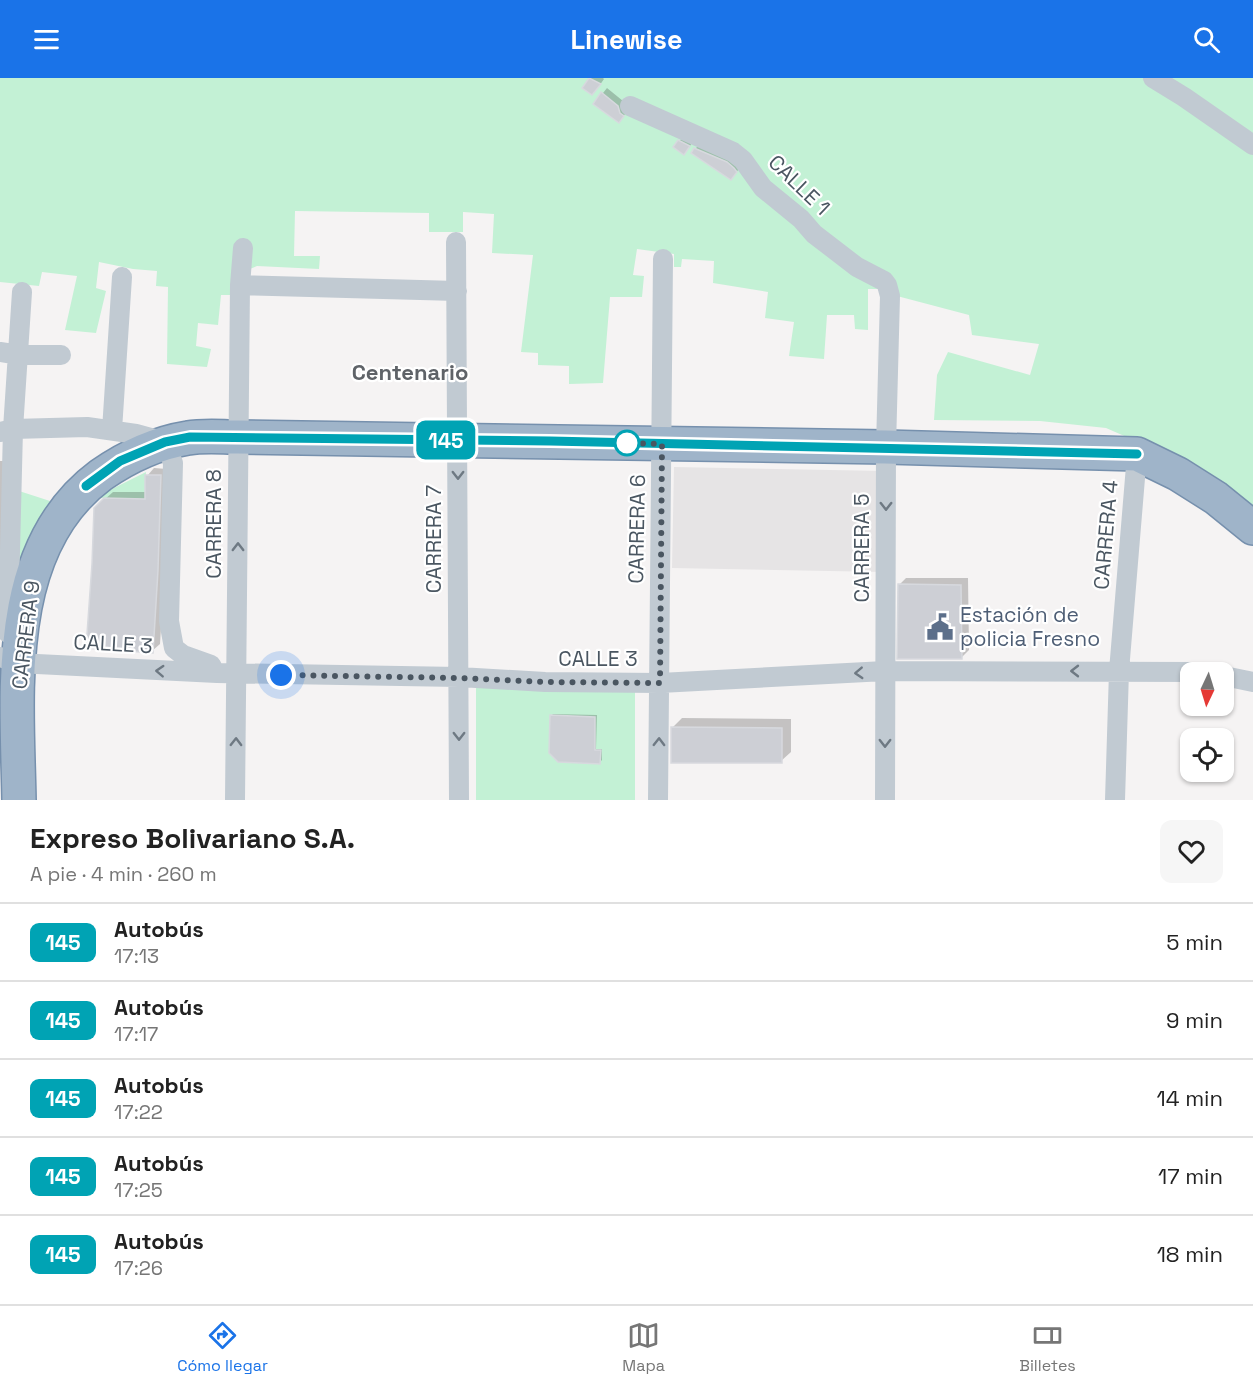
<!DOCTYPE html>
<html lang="es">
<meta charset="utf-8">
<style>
:root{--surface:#fff;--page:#f6f6f6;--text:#222;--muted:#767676;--line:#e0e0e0;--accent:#1a73e8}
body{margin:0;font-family:"Space Grotesk",sans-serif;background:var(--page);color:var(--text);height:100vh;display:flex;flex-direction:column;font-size:22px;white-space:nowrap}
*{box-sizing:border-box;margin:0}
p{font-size:20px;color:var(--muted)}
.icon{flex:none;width:33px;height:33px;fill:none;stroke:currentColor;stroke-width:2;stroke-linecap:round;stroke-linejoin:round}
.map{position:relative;height:722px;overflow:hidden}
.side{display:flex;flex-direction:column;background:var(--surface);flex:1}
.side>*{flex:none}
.badge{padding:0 12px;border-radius:9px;font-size:21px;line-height:39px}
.needle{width:39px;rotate:184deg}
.fabs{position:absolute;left:1180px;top:584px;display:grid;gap:12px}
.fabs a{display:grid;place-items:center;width:54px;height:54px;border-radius:12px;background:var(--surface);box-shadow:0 2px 4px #0004;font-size:30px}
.you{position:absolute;width:30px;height:30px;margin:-15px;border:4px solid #fff;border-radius:50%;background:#1a73e8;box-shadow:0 0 0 9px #1a73e833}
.map>.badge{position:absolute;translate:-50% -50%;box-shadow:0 0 0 3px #fff}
.round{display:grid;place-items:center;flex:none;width:63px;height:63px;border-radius:12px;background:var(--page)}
.head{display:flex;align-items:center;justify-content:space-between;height:102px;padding:0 30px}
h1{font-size:28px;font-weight:700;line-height:45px}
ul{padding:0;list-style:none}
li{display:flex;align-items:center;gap:18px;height:78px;padding:0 30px;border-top:2px solid var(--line)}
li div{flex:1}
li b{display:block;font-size:22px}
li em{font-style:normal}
li .badge{min-width:66px;font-weight:700;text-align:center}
header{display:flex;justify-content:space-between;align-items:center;height:78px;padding:0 30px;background:var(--accent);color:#fff;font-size:27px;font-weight:700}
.tab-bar{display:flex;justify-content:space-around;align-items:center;height:84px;border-top:2px solid var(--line);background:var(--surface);font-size:16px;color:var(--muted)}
.tab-bar a{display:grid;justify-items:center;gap:3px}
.tab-bar .on{color:var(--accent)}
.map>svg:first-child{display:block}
.education{fill:#e6e4e5}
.green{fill:#c3f1d5}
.shadow{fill:#0003}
.building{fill:#cdcfd5;stroke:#d7d9de;stroke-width:1.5}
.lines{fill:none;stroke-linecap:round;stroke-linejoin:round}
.trunk-casing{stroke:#7690ad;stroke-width:36}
.minor{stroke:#c1cad2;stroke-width:20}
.trunk{stroke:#9fb4c9;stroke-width:33}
.oneway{stroke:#6e7983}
.line-casing{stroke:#fff;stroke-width:14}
.line{stroke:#00a3b4;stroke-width:9}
.walk{stroke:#4a5661;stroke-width:6;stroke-dasharray:0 10.8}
.stop-dot{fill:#fff;stroke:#00a3b4;stroke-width:3}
.labels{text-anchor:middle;stroke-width:4.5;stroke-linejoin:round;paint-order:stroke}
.street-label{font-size:21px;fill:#4a5661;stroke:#fff}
.service-label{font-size:21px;fill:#4e5e75;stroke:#fff;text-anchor:start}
.neighbourhood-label{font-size:22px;font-weight:bold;fill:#5f6368;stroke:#fff}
</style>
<header><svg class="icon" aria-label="menu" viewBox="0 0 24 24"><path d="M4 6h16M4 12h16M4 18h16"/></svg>Linewise<svg class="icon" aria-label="search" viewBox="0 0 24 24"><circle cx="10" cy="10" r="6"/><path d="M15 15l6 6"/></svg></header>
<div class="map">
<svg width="1253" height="722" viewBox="0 0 1253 722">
<rect width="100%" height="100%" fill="#f5f3f3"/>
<!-- education -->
<path class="education" d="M674 389 885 393 883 494 672 490Z"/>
<!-- green -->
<path class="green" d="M0 0H1253V448L1191 387 1106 350 1040 343 934 342 937 297 948 274 1030 297 1039 266 972 257 969 237 897 218 887 211H868V252L855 251 854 237H827L824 281 789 278 794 244 765 240 768 214 713 205 714 183 682 181 681 189H674V176L637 171 633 197 644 198 642 219H610L603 305 569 306V288L538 287V275L521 274 533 177 492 175 494 136 463 134V154H429V135L295 133 294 178H320L319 191 257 188 245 193 242 217H221L218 247 198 245 196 268 211 271 207 289 167 286 168 209 156 208 157 193 133 191 99 184 96 210 106 213 96 255 65 252 77 198 42 194 39 208 0 204Z
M146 394 145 421 94 420Z
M16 412 50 423 26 499 15 579Z
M476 605 635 610V722H476Z"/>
<!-- shadow -->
<path class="shadow" d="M591 0H603L604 1 597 11 584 10Z
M607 10 623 23 627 33 623 39 595 25Z
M684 59 693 63 689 70 679 63Z
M700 66 740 89 736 95 695 71Z
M0 383H13L0 555Z
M154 390 167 391 165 484 160 566 152 573 95 430 113 414H146L147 398Z
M906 500H968L969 572 961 580 899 507Z
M553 636 597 637 596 671H602V682L600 684 551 638Z
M682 640 791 641V674L781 683 672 650Z"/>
<!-- building -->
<path class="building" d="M589 0 601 6 592 17 582 10Z
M601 14 618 28 620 35 624 38 619 45 593 26Z
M678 62 690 68 684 77 673 69Z
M694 70 727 84 734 90 737 94 731 102 691 75Z
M145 397H161L158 492 153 575 86 570 92 486 94 430 104 420 145 421Z
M898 506 961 507 962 581H897Z
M550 637 595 639V672H601L600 686 558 684 549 675Z
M671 649 782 650V685H671Z"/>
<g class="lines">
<defs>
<path id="trunk" d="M19 722C17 613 2 470 101 397 127 379 157 365 188 360 204 357 222 359 238 359L886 369 1137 376 1178 396 1216 420 1253 450"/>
</defs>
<!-- trunk casing -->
<use href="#trunk" class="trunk-casing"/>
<!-- minor -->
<path class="minor" d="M1153 0 1184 19 1253 67
M630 28 733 74 743 82 763 110 801 141 814 156 857 189 884 203 887 207 890 218 886 369 885 722
M456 164 459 722
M240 207 457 213
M0 274 19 277H61
M112 352 122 199
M0 354 13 351 87 349 136 356 165 364 173 385 169 543 174 570 183 577 211 587 213 591
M8 555 13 351 22 214
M0 579 17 585 217 595 459 599 545 604 660 605 885 593 1196 594
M1224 598 1253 604
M235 722 240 207 243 170
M658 722 663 181
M1115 722 1119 593 1137 376"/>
<!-- trunk -->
<use href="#trunk" class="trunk"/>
</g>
<!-- one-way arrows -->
<defs><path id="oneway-chevron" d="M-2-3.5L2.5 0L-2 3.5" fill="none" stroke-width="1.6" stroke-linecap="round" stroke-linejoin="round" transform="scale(1.5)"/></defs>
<g class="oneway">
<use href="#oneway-chevron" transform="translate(458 397) rotate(90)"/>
<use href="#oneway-chevron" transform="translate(886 428) rotate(90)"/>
<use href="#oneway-chevron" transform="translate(238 469) rotate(-90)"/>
<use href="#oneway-chevron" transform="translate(160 593) rotate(-177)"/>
<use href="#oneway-chevron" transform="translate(1075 593) rotate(180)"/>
<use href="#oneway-chevron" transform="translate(859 595) rotate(177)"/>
<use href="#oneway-chevron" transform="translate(459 658) rotate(90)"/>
<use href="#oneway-chevron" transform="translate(236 664) rotate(-89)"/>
<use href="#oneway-chevron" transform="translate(659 664) rotate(-89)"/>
<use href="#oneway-chevron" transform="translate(885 665) rotate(90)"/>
</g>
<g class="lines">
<defs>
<path id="line" d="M86 408 120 383 165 364 190 359 550 363 1137 376"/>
</defs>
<!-- line casing -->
<use href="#line" class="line-casing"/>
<!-- line -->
<use href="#line" class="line"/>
<!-- walk -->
<path class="walk" d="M281 597 459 600 545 604 660 605 662 366 627 365"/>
</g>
<!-- icons -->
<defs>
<symbol id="civic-bare" viewBox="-9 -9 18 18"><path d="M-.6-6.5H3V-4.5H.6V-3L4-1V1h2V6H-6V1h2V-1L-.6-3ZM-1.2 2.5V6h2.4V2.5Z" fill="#5c6f8a" stroke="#fff" stroke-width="2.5" paint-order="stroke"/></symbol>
</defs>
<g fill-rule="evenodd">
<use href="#civic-bare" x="921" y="530" width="38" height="38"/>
</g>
<!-- markers -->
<circle class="stop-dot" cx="627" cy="365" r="12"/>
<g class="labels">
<!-- street labels -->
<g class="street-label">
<text transform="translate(799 107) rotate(44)" y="7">CALLE 1</text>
<text transform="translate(214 446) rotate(-90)" y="7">CARRERA 8</text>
<text transform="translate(637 451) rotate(-89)" y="7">CARRERA 6</text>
<text transform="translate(1106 457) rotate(-85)" y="7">CARRERA 4</text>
<text transform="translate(434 461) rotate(-90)" y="7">CARRERA 7</text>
<text transform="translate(862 470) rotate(-90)" y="7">CARRERA 5</text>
<text transform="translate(26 557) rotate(-83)" y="7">CARRERA 9</text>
<text transform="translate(113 566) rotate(3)" y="7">CALLE 3</text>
<text x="598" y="588">CALLE 3</text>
</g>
<!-- service labels -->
<g class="service-label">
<text x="960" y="544">Estación de<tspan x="960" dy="24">policia Fresno</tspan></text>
</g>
<!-- neighbourhood labels -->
<g class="neighbourhood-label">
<text x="410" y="302">Centenario</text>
</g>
</g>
</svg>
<div class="fabs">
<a><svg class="needle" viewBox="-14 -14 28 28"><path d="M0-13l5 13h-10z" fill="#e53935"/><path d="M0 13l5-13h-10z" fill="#767676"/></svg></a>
<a><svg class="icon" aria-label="locate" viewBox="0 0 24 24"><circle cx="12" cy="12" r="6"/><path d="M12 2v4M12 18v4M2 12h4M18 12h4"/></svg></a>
</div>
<div class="you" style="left:281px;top:597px"></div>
<b class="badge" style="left:446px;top:362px;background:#00a3b4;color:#fff">145</b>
</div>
<section class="side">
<div class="head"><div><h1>Expreso Bolivariano S.A.</h1><p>A pie · 4 min · 260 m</p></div><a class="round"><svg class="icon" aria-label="heart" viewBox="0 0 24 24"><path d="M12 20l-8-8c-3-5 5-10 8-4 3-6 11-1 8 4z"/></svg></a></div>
<ul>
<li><span class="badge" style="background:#00a3b4;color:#fff">145</span><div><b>Autobús</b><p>17:13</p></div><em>5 min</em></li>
<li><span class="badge" style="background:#00a3b4;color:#fff">145</span><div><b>Autobús</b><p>17:17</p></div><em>9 min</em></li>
<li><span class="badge" style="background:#00a3b4;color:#fff">145</span><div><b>Autobús</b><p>17:22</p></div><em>14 min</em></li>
<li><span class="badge" style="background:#00a3b4;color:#fff">145</span><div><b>Autobús</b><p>17:25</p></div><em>17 min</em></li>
<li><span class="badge" style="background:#00a3b4;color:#fff">145</span><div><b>Autobús</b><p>17:26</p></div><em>18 min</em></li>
</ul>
</section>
<nav class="tab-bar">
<a class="on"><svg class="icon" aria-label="directions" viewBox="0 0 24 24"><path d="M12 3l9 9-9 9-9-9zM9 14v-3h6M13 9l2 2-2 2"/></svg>Cómo llegar</a>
<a><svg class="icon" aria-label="map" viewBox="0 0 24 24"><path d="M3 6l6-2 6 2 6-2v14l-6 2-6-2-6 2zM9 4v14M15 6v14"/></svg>Mapa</a>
<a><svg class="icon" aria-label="tickets" viewBox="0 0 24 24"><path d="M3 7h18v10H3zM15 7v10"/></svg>Billetes</a>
</nav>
